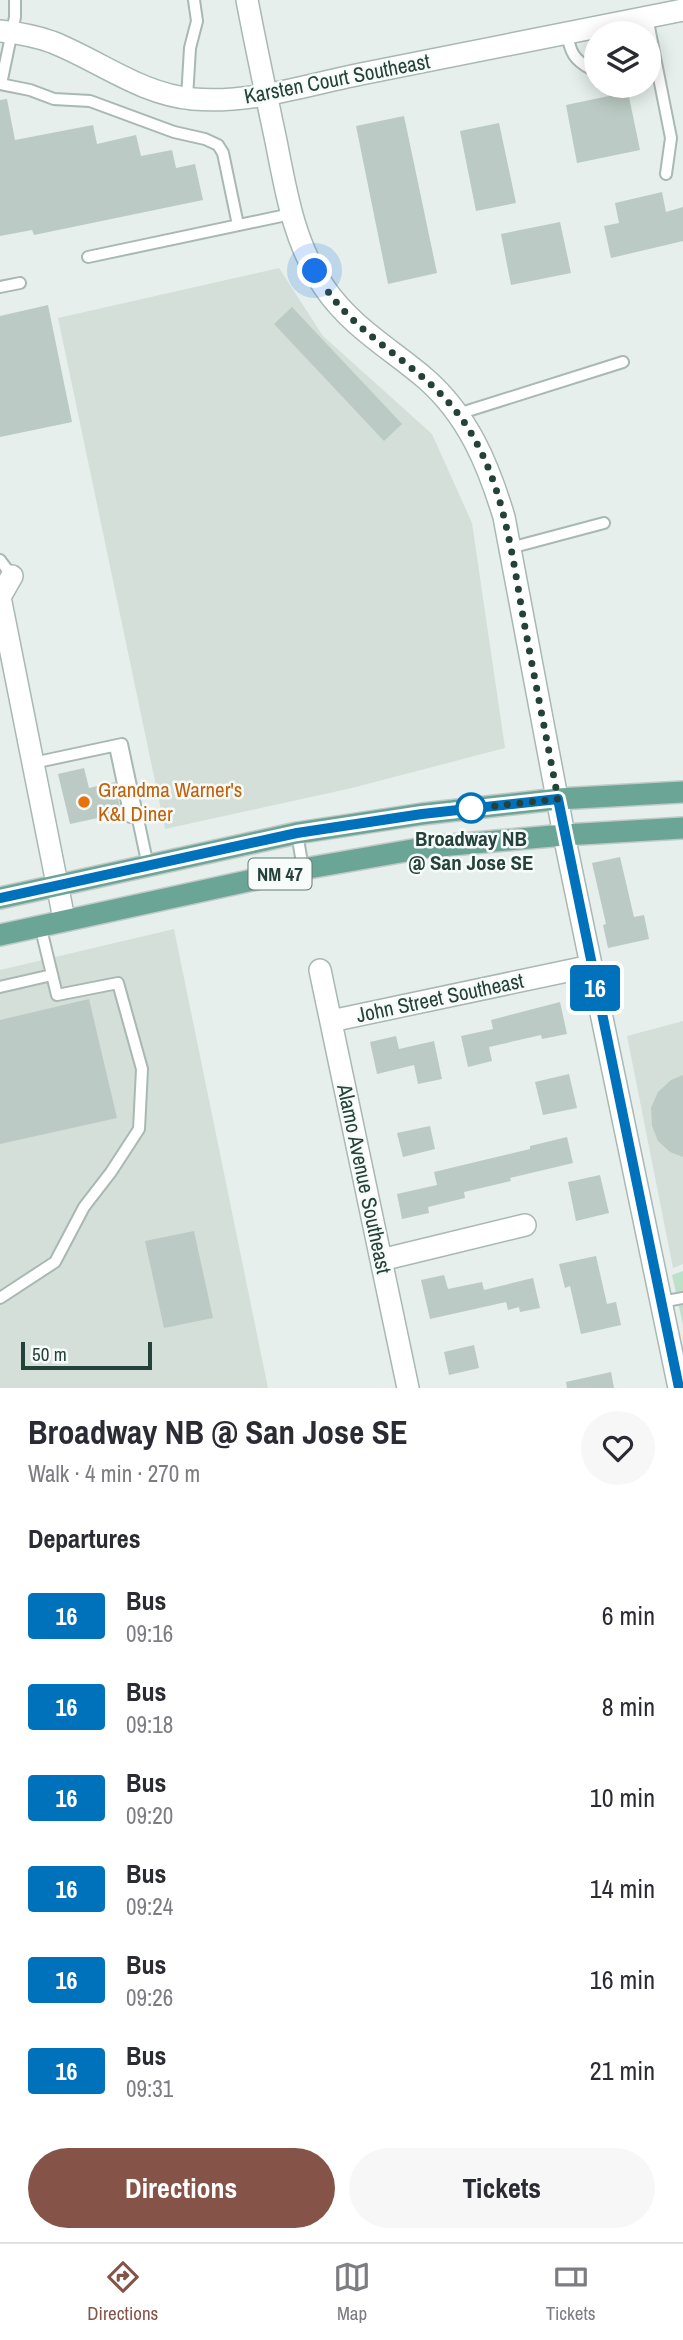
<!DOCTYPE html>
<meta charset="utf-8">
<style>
:root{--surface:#fff;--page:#f7f7f7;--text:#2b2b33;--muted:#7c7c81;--line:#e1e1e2;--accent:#855347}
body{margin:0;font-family:"Archivo Narrow",sans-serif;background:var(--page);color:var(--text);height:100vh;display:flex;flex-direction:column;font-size:26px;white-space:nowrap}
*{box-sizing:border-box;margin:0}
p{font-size:23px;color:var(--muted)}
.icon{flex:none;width:38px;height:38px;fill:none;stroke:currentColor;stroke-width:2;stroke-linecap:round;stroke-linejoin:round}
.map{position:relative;height:1388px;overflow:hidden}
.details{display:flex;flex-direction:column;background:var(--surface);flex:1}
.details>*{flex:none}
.badge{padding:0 14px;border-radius:5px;font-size:24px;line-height:46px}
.fabs{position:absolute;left:584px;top:21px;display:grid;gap:14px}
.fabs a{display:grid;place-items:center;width:77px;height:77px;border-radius:50%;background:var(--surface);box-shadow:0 4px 18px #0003;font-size:35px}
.scale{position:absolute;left:21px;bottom:18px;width:131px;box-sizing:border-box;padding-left:7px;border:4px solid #24423a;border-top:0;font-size:19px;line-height:24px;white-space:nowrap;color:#24423a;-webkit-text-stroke:5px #f7fbf9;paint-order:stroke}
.you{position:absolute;width:35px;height:35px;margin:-18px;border:5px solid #fff;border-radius:50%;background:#1a73e8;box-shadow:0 0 0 10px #1a73e833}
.map>.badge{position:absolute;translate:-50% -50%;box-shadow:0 0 0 4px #fff}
h2{padding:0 28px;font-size:26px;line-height:63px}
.round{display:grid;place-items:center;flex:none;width:74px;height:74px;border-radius:37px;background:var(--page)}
.head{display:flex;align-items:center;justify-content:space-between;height:119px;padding:0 28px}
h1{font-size:33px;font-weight:700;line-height:52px}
.button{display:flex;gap:14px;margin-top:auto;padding:14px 28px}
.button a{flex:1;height:80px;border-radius:42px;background:var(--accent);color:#fff;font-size:28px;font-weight:700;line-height:80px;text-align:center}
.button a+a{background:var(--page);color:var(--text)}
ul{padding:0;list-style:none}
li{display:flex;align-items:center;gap:21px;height:91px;padding:0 28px}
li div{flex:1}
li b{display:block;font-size:26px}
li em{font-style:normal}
li .badge{min-width:77px;font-weight:700;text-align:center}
.menu{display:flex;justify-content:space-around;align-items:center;height:98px;border-top:2px solid var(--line);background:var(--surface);font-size:19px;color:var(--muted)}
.menu a{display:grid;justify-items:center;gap:4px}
.menu .selected{color:var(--accent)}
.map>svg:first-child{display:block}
.built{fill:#d4dfda}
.green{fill:#bfe0c8}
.building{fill:#bbcac4}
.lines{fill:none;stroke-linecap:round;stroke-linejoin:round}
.lane-casing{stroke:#a8b8b2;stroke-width:14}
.street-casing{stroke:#a8b8b2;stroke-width:24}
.primary-casing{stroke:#c2cac8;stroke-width:24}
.lane{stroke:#fff;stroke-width:10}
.street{stroke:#fff;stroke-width:21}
.primary{stroke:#6aa596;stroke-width:21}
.line-casing{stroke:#fff;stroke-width:16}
.line{stroke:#0072bc;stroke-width:10}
.walk{stroke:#24423a;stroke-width:7;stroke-dasharray:0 12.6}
.food-dot{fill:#e8710a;stroke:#f7fbf9;stroke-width:2.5}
.stop-dot{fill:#fff;stroke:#0072bc;stroke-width:3.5}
.labels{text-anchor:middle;stroke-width:5;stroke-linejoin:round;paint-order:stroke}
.shield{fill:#f7fbf9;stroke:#637a73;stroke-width:2}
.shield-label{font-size:19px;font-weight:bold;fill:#24423a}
.street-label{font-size:21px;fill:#24423a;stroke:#f7fbf9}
.food-label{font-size:21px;fill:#c56008;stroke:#f7fbf9;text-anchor:start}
.stop-label{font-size:21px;font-weight:bold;fill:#24423a;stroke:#f7fbf9}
</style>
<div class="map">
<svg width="683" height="1388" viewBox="0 0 683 1388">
<rect width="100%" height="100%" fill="#e6efeb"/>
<!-- built -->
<path class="built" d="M279 268 323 336 432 434 472 523 505 748 352 788 165 829 58 318Z
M174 929 268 1388H0V970Z
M683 1021V1264L673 1268 627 1036Z"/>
<!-- green -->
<path class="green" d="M683 1271V1325L672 1275Z"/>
<!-- building -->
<path class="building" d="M628 92 640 150 577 163 566 105Z
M7 99 15 140 93 125 97 144 136 135 141 156 172 150 176 168 195 164 203 200 34 235 32 230 0 236V100Z
M404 116 437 273 388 284 356 126Z
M499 123 516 203 476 211 460 131Z
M662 192 666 212 683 207V241L611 258 604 226 619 223 615 203Z
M560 222 571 273 511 285 501 234Z
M48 305 72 422 0 437V316Z
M292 307 402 424 384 441 274 324Z
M84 768 89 788 115 782 121 813 70 824 58 774Z
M620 857 634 917 644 915 649 939 608 948 603 925 606 924 592 863Z
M89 999 117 1118 0 1144V1020Z
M560 1002 567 1034 542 1039 541 1035 489 1047 492 1061 468 1067 461 1036 493 1029 491 1020Z
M396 1036 399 1049 434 1041 442 1079 418 1084 414 1065 377 1074 370 1042Z
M569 1074 577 1108 543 1115 535 1082Z
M683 1075V1157L670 1152 658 1141 652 1126 651 1108 658 1092 671 1080Z
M430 1126 435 1149 403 1157 397 1133Z
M567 1137 573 1163 510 1178 511 1181 464 1192 465 1198 428 1207 429 1213 402 1219 397 1194 437 1185 434 1172 530 1149V1146Z
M600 1175 609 1213 576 1221 568 1182Z
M194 1231 213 1318 164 1328 145 1241Z
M596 1256 607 1304 616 1302 621 1325 581 1334 570 1286 565 1288 559 1264Z
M444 1275 448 1289 482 1282 484 1290 533 1278 540 1308 520 1312 519 1307 508 1310 506 1302 430 1319 421 1280Z
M474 1345 479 1368 449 1375 444 1352Z
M611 1372 614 1388H567L566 1382Z"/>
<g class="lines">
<defs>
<path id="lane" d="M647 17 671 138 666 174
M567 33C570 52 574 60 591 69L597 68
M0 84 30 90 54 99 90 101 174 132 205 139 218 145 223 153 238 225
M1 84 15 17V0
M187 98 190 48 197 21 194 0
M88 257 291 214
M0 287 20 283
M458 414 623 362
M510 548 604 523
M0 560 12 576
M115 746 130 817
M33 763 122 744 148 866
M297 833 303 869
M0 987 52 975
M0 1298 55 1262 84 1207 111 1172 139 1129 142 1069 118 983 57 995 40 925
M661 1302 683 1298"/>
<path id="street" d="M247 0C256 47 266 94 276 141 286 192 294 243 324 287 351 327 391 349 426 379 468 416 488 464 504 517L564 835 679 1388
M0 31C18 33 35 36 52 42 100 61 140 94 193 99 252 104 309 84 366 73 471 52 577 31 683 10
M12 576 0 597 64 919
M320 970 408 1388
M331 1021 591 966
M381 1260 525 1225"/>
<path id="primary" d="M0 898 297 833 422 814 558 799 683 792
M0 935 303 869 429 847 564 835 683 828"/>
</defs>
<!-- lane casing -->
<use href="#lane" class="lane-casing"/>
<!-- street casing -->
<use href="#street" class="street-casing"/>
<!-- primary casing -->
<use href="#primary" class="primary-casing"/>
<!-- lane -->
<use href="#lane" class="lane"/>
<!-- street -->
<use href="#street" class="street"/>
<!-- primary -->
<use href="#primary" class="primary"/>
</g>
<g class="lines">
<defs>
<path id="line" d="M0 898 297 833 422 814 558 799 679 1388"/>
</defs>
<!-- line casing -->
<use href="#line" class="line-casing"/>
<!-- line -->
<use href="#line" class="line"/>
<!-- walk -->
<path class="walk" d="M315 271C352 340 424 361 466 425 504 483 512 555 524 622 535 681 547 740 558 799L467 809 471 808"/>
</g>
<!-- markers -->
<circle class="food-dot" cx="84" cy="802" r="7"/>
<circle class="stop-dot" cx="471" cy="808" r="14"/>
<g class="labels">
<!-- shield labels -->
<rect class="shield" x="248.5" y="858.5" width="63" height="31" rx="5"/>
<g class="shield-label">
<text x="280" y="881">NM 47</text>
</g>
<!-- street labels -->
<g class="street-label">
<text transform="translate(337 79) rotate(-11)" y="7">Karsten Court Southeast</text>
<text transform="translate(440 998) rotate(-12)" y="7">John Street Southeast</text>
<text transform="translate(364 1179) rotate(78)" y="7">Alamo Avenue Southeast</text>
</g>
<!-- food labels -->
<g class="food-label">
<text x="98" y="797">Grandma Warner's<tspan x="98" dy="24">K&amp;I Diner</tspan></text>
</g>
<!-- stop labels -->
<g class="stop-label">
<text x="471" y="846">Broadway NB<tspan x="471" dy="24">@ San Jose SE</tspan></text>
</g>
</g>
</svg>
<div class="fabs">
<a><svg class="icon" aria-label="layers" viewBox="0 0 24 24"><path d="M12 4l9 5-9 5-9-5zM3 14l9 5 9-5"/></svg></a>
</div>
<div class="scale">50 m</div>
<div class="you" style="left:315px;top:271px"></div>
<b class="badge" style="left:595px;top:988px;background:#0072bc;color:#fff">16</b>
</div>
<section class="details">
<div class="head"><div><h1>Broadway NB @ San Jose SE</h1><p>Walk · 4 min · 270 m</p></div><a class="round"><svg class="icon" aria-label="heart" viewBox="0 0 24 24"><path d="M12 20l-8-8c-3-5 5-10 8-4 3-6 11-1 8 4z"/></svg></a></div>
<h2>Departures</h2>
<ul>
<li><span class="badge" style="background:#0072bc;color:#fff">16</span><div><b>Bus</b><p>09:16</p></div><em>6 min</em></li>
<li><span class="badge" style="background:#0072bc;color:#fff">16</span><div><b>Bus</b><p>09:18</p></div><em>8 min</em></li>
<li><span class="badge" style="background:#0072bc;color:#fff">16</span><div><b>Bus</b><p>09:20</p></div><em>10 min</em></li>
<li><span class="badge" style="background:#0072bc;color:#fff">16</span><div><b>Bus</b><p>09:24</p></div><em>14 min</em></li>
<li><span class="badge" style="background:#0072bc;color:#fff">16</span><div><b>Bus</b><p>09:26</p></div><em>16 min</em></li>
<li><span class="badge" style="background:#0072bc;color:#fff">16</span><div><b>Bus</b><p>09:31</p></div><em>21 min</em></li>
</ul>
<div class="button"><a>Directions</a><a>Tickets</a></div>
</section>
<nav class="menu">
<a class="selected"><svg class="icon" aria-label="directions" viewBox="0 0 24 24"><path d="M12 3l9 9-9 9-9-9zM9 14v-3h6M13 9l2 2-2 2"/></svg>Directions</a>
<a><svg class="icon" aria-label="map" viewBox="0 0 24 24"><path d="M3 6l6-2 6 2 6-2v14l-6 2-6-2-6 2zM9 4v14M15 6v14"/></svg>Map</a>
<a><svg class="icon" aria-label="tickets" viewBox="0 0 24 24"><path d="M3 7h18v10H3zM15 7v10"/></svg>Tickets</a>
</nav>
